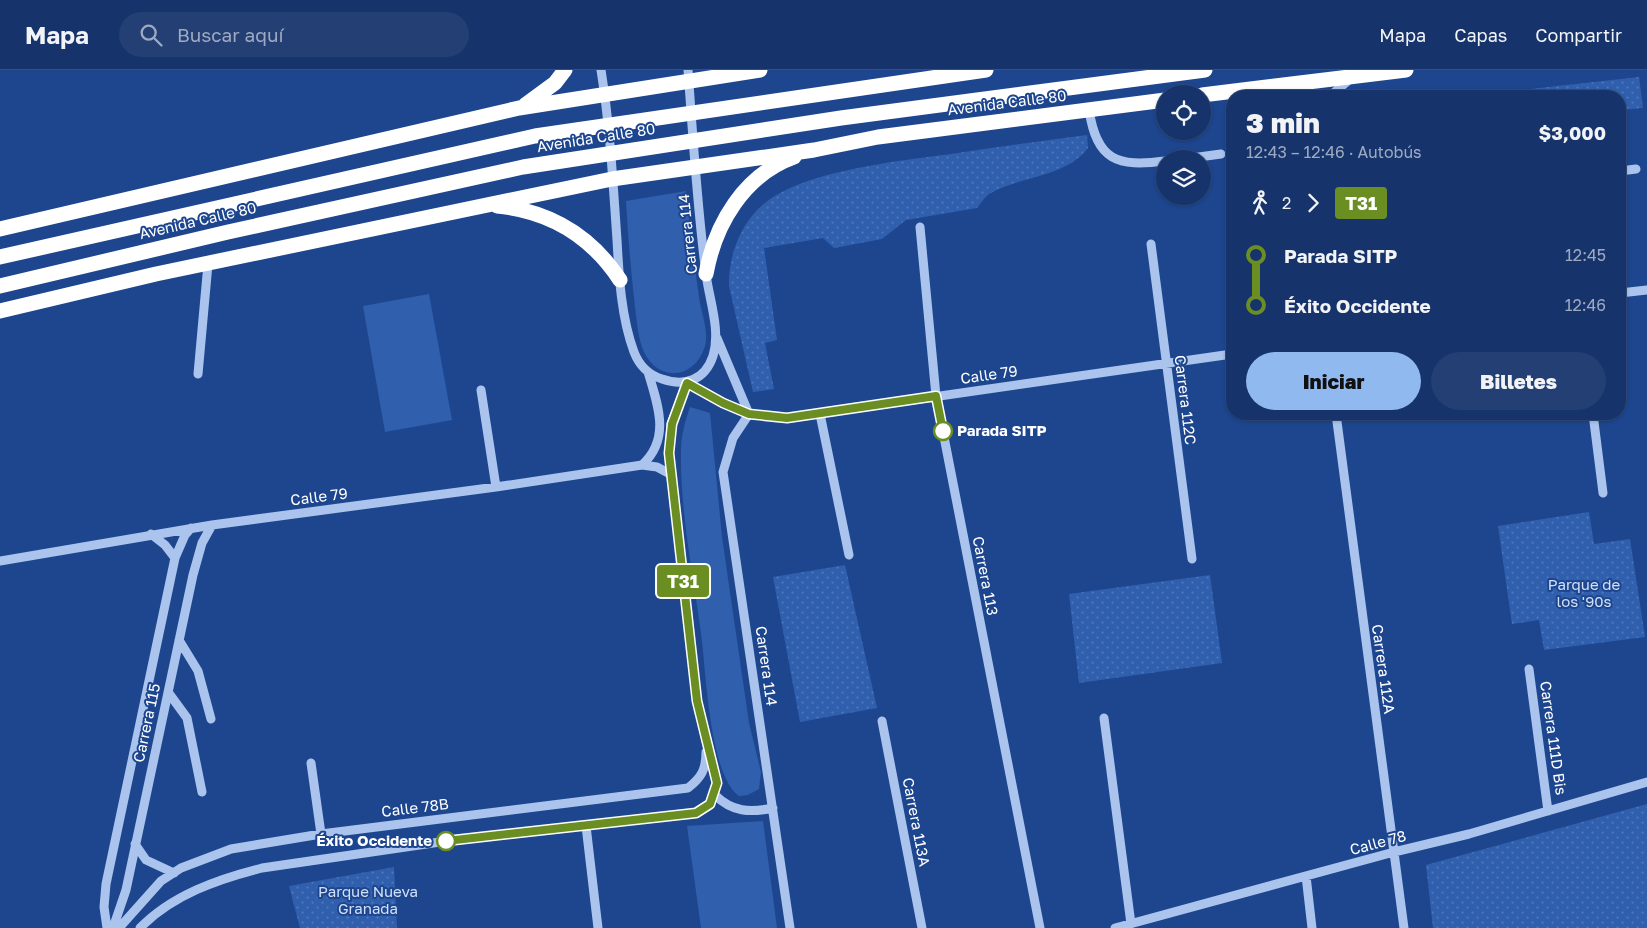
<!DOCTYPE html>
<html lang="es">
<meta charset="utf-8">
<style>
:root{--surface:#16346b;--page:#233f73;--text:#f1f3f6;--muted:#9eaac1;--line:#354f7e;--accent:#90b9f0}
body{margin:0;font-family:"Golos Text",sans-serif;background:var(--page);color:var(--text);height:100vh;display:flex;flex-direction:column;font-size:19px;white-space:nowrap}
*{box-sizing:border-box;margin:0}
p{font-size:16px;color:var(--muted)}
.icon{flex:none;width:28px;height:28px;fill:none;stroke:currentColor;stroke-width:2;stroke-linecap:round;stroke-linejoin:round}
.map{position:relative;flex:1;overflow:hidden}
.panel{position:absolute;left:1226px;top:20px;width:400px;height:330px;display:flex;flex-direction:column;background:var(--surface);border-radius:20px;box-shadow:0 1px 4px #0004,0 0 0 1px var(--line)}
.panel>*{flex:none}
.badge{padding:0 10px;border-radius:4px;font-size:18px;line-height:32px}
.tools{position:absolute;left:1156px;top:15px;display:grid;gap:10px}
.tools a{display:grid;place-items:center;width:55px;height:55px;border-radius:50%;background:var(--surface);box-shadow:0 1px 4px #0004,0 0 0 1px var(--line);font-size:25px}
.map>.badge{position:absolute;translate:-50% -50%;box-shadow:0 0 0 2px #fff}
.legs{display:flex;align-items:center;gap:8px;height:55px;padding:0 20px;font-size:16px}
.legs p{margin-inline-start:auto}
.overview{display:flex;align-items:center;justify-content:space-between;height:85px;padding:0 20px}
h1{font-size:28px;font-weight:800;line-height:38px}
.cta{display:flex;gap:10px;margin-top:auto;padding:10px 20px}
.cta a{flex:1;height:58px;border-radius:30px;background:var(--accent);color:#111;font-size:20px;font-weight:800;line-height:58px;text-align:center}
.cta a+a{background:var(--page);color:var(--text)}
ul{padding:0 20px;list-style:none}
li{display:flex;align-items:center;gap:18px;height:50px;font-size:19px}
li i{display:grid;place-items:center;width:8px;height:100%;margin:0 6px;background:currentColor}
li i::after{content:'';width:12px;height:12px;margin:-6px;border:4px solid;border-radius:50%;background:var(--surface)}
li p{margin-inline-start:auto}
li:first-child i{background:linear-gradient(#0000 50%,currentColor 0)}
li:last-child i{background:linear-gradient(currentColor 50%,#0000 0)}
header{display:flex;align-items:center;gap:30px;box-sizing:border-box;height:70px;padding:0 25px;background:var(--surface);border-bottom:1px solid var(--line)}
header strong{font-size:24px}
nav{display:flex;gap:28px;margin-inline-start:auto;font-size:18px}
.search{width:350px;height:45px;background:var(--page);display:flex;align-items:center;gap:12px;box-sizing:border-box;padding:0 18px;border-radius:28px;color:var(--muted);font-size:19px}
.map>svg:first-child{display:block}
.grass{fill:#305fad}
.park{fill:url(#park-dots)}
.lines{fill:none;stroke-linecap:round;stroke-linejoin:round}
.minor{stroke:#abc4ed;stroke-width:9}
.highway{stroke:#fff;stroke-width:15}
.line-1-casing{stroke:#fff;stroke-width:11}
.line-1{stroke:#6b8e23;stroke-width:8}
.stop-1-dot{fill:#fff;stroke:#6b8e23;stroke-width:2.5}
.labels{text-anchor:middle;stroke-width:4;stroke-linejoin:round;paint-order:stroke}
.street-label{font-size:15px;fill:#fff;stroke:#1d468f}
.stop-label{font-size:15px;font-weight:bold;fill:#fff;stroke:#1d468f;text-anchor:start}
.park-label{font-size:15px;fill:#d1e0fa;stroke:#1d468f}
</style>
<header>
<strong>Mapa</strong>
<div class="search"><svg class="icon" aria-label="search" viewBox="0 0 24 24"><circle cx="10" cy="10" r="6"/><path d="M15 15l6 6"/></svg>Buscar aquí</div>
<nav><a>Mapa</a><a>Capas</a><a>Compartir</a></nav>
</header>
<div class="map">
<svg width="1647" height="858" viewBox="0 0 1647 858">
<defs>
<pattern id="park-dots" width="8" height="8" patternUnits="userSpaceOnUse" patternTransform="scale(1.25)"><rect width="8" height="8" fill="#305fad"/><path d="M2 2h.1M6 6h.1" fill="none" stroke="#4f77b9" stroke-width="1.8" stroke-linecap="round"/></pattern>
</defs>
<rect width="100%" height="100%" fill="#1d468f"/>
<!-- grass -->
<path class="grass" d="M686 121C690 157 694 192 699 227 701 242 709 261 705 276 695 309 659 313 644 282 638 269 637 251 635 237 631 202 628 167 626 131Z
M429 224 452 350 385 362 363 236Z
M690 337 710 343 722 467 749 653 761 702 759 719 748 725 739 726C709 705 706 599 701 563 693 503 680 442 681 381 681 365 685 352 690 337Z
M763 751 777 858H701L687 756Z"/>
<!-- park -->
<path class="park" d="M1639 7 1643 38 1620 40V26H1468Z
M1087 65 1088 78C1066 107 1021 106 991 123 985 126 981 133 977 138L906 150 882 169 834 178 823 168 764 178 777 270 765 273 774 319 753 322 729 216C728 186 741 152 765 133 806 100 900 91 951 84 996 77 1041 71 1087 65Z
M1589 442 1594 474 1630 469 1645 567 1544 580 1539 550 1512 554 1498 456Z
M845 495 877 638 800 652 773 507Z
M1210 505 1222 593 1079 613 1069 524Z
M1647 734V858H1433L1426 795Z
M394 797 397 858H300L289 816Z"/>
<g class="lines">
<!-- minor -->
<path class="minor" d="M601 0C610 56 613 113 617 170 619 206 621 247 634 282 639 295 649 305 662 309 685 317 705 310 713 286 721 260 709 229 706 204 697 136 693 68 688 0
M1330 26 1350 9
M1089 40C1097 91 1117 97 1165 91
M1184 89 1221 84
M1620 101 1636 99
M920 157 936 326 1040 858
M1151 174 1192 489
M1620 223 1647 220
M717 268 749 344
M198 304 208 194
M687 313 723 333 749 344 787 348 1232 284
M481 320 496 417
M749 344 733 368 723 402 790 858
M820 344 849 485
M1336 344 1404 858
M1593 344 1603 423
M642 395C671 369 658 335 648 302
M151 464 165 475 175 488
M0 491 212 455 496 417 642 395 657 397 670 404
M179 570 198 601 211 649
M1529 599 1548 741
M168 622 187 648 202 722
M1104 648 1131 854
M882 651 922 858
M311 693 321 764
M715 725C732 742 750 743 773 738
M586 756 598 858
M135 774 146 790 174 803
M1306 806 1312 858
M107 858 104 837 106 814 175 488 185 465 191 458
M113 858 126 820 193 505 202 473 212 455
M119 858 161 811 181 798 231 779 321 764 688 718C702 707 706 699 706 682
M140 858C172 825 218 809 262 798L440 772 695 743 710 734 717 713 697 631 669 383 671 354 687 313
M1115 858 1394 782 1469 764 1647 712"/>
<!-- highway -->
<path class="highway" d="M1202 25 1406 0
M525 35 555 13 565 0
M497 136C550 141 591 166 620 210
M0 159 519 38 760 0
M0 187 535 66 986 0
M706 204C715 154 744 105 794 87
M0 216 228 162 523 97 841 48 1205 0
M0 241 156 204 612 109 814 80 878 67 1165 30"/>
</g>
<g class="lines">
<defs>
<path id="line-1" d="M446 771 696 743 710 734 717 713 697 631 669 383 672 354 687 313 723 333 749 344 787 348 936 326 943 361"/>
</defs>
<!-- line-1 casing -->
<use href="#line-1" class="line-1-casing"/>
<!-- line-1 -->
<use href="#line-1" class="line-1"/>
</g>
<!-- markers -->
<g class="stop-1-dot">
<circle cx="943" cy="361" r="9"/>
<circle cx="446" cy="771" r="9"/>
</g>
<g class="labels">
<!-- street labels -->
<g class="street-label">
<text transform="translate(1007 33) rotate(-7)" y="5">Avenida Calle 80</text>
<text transform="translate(596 68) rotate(-9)" y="5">Avenida Calle 80</text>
<text transform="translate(198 151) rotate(-13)" y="5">Avenida Calle 80</text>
<text transform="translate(688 164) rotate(-96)" y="5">Carrera 114</text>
<text transform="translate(989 305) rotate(-8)" y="5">Calle 79</text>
<text transform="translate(1185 330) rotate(83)" y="5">Carrera 112C</text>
<text transform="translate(319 427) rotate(-7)" y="5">Calle 79</text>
<text transform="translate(985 506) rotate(79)" y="5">Carrera 113</text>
<text transform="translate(766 596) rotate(82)" y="5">Carrera 114</text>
<text transform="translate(1383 599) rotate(82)" y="5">Carrera 112A</text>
<text transform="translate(147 653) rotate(-78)" y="5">Carrera 115</text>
<text transform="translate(1553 668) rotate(82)" y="5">Carrera 111D Bis</text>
<text transform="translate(415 738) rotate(-7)" y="5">Calle 78B</text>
<text transform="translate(916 752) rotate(79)" y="5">Carrera 113A</text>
<text transform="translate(1378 773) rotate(-15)" y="5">Calle 78</text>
</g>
<!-- stop labels -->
<g class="stop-label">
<text x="957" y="366">Parada SITP</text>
<text x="432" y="776" text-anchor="end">Éxito Occidente</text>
</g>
<!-- park labels -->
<g class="park-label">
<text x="1584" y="520">Parque de<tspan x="1584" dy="17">los '90s</tspan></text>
<text x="368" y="827">Parque Nueva<tspan x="368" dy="17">Granada</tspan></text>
</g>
</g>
</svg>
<div class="tools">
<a><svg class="icon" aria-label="locate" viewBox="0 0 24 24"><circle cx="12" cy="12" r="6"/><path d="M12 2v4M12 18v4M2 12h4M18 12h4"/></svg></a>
<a><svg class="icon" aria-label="layers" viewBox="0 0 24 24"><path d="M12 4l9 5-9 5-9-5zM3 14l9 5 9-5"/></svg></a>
</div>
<b class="badge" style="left:683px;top:511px;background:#6b8e23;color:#fff">T31</b>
<section class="panel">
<div class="overview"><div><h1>3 min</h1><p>12:43 – 12:46 · Autobús</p></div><b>$3,000</b></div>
<div class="legs"><svg class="icon" aria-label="walk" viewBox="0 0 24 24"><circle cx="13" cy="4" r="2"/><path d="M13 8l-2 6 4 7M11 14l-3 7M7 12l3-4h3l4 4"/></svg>2<svg class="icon" aria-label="forward" viewBox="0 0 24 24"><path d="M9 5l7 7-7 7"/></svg><b class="badge" style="background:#6b8e23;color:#fff">T31</b></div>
<ul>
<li><i style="color:#6b8e23"></i><b>Parada SITP</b><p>12:45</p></li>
<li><i style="color:#6b8e23"></i><b>Éxito Occidente</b><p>12:46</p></li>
</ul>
<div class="cta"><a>Iniciar</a><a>Billetes</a></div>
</section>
</div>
